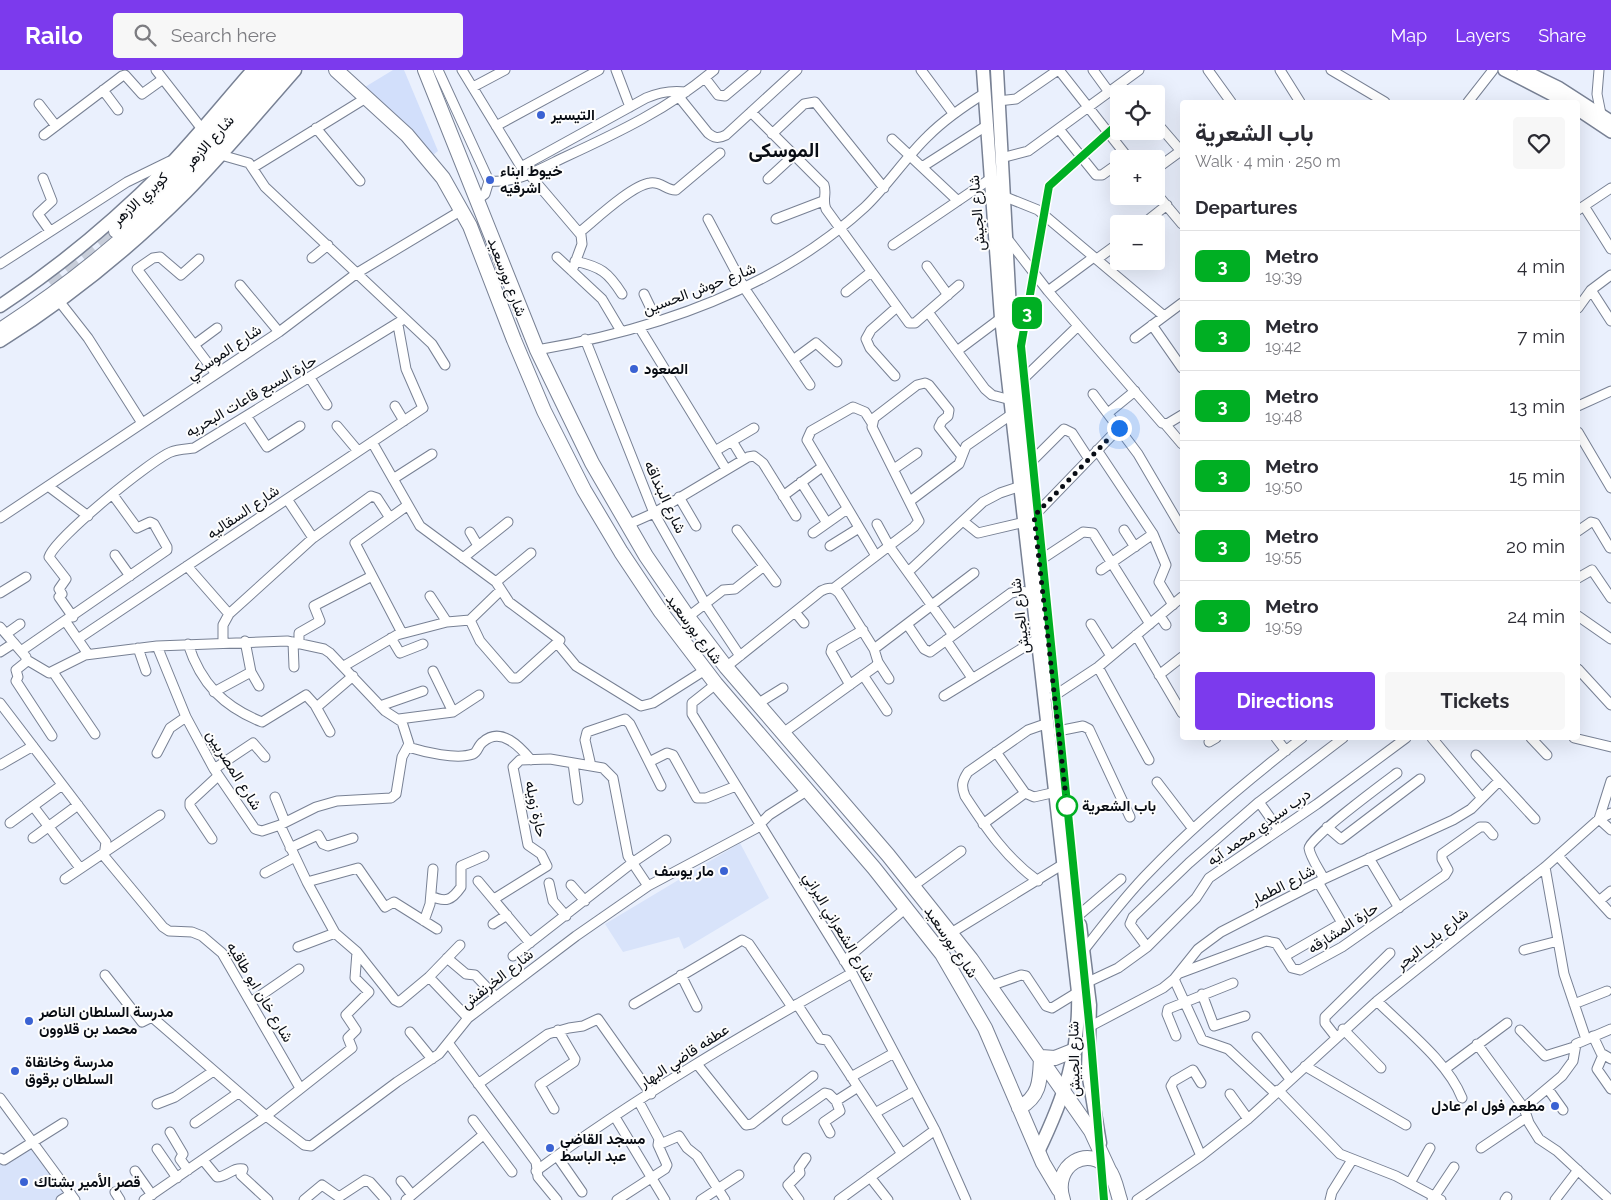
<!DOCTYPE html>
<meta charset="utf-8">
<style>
:root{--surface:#fff;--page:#f7f7f7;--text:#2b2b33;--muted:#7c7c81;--line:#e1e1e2;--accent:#7c3aed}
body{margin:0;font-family:Raleway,Vazirmatn,sans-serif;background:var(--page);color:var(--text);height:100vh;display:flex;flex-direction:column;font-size:19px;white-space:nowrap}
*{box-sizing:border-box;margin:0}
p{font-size:16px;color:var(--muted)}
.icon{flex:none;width:28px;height:28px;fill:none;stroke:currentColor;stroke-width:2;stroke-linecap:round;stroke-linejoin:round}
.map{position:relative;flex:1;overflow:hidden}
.sheet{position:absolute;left:1180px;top:30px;width:400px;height:640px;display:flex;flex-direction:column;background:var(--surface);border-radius:5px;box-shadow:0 5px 20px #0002}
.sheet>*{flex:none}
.badge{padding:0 10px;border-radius:8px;font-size:18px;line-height:32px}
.tools{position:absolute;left:1110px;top:15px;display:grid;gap:10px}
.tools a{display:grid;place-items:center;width:55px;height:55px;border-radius:5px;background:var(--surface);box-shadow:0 5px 20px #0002;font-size:25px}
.you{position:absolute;width:25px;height:25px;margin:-12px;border:4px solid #fff;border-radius:50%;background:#1a73e8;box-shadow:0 0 0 8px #1a73e833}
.map>.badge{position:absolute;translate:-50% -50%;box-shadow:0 0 0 2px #fff}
h2{padding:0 15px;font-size:19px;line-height:45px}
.round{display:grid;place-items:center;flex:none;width:52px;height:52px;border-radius:5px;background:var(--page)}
.overview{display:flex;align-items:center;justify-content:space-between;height:85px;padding:0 15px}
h1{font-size:24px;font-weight:700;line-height:38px}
.button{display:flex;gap:10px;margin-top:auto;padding:10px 15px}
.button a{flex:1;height:58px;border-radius:5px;background:var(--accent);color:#fff;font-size:20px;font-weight:700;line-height:58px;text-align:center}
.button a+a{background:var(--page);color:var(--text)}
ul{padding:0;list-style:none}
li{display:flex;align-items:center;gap:15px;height:70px;padding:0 15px;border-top:1px solid var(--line)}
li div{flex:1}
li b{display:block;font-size:19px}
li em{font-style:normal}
li .badge{min-width:55px;font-weight:700;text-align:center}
header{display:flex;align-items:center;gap:30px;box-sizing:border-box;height:70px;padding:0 25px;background:var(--accent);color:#fff}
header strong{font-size:24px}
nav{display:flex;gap:28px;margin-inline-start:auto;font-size:18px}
.search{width:350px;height:45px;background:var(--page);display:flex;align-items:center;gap:12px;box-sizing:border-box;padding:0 18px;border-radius:5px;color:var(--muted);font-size:19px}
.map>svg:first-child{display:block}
.built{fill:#d8e3fa}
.green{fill:#d2dffb}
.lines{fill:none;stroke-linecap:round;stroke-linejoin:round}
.primary-tunnel{stroke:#c8ceda;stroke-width:14;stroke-dasharray:14 7;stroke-linecap:butt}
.minor-casing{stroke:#788194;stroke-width:11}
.tertiary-casing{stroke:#788194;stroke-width:14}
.secondary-casing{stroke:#788194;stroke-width:15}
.primary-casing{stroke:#788194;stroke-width:16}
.minor{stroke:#fff;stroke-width:9}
.tertiary{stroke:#fff;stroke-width:11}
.secondary{stroke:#fff;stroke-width:12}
.primary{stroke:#fff;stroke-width:14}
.line-casing{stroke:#fff;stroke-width:11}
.line{stroke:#00af23;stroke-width:8}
.walk{stroke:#090d14;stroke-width:5;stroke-dasharray:0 9}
.poi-dot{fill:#3a62d3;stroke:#fdfdfd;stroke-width:2}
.stop-dot{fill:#fff;stroke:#00af23;stroke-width:2.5}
.labels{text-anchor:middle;stroke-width:4;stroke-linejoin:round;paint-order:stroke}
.poi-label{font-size:15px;font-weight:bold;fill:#090d14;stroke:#fdfdfd;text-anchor:start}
.street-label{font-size:15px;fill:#090d14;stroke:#fdfdfd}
.stop-label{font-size:15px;font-weight:bold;fill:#090d14;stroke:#fdfdfd;text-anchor:start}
.district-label{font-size:20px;font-weight:bold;fill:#090d14;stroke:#fdfdfd}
</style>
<header>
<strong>Railo</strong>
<div class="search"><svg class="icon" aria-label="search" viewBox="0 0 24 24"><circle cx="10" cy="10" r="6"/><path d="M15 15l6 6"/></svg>Search here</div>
<nav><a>Map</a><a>Layers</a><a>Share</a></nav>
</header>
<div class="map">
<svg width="1611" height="1130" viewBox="0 0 1611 1130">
<rect width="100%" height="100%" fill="#eaf0fd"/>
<!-- built -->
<path class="built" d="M740 773 769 828 684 879 679 867 623 882 605 854Z
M27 1073 72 1130H0V1084L5 1089Z"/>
<!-- green -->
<path class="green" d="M393 0H404L438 81 433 85 404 52 365 17Z"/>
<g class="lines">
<!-- primary-tunnel -->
<path class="primary-tunnel" d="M52 216 126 155"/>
<defs>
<path id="minor" d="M156 0 202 59
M438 0 489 111 485 124 477 130
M462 0 523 100
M616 0 630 37
M921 0 953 43
M1059 0 1129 89
M1093 0 1109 22
M1208 0 1231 32
M1280 0 1300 32
M1331 0 1385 32
M1599 0 1597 24 1601 44
M705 8 718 25 725 26 756 0
M473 17 505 0
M103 20 118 40
M679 27 708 63C714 68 718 69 726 65L797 0
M998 31 1016 29 1058 0
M1468 32 1493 0
M39 34 56 56
M751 42 824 115C827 124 822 130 826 139L909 253H915L959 215
M1156 52 1181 81
M496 56 599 0
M316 58 360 111
M1059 59 1096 105H1102L1119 93
M772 64 804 34 815 32 884 118
M44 65 122 6 125 5 142 24 163 9
M892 69 958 131
M221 85 249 93 265 117 432 274 445 295
M1001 88 1028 81 1139 0
M254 97 366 28
M521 97 646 28C660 22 671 20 686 22
M922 97 986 56
M1156 99 1182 80
M529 104 581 165 582 174 572 201
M43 108 52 131 38 144 50 161
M768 109 794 85
M489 111C516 114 540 99 565 87 617 63 670 38 714 0
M1156 123 1182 154
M1003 126 1038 140 1164 246
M1584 136 1611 179
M1578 140 1611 118
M708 149 745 219 810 315
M776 149 823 131
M1143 154 1167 135
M580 162C595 150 632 115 650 113 661 111 667 121 676 120L720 83
M1006 167 1048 221 1162 353 1167 354 1182 345
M893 175 990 109
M557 187 602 229 621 261
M312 188 328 175
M199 189 181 205 160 187 153 188 137 199 216 304
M1097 189 1119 173
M575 191C601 197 608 202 622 224
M0 194 127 112 170 91
M927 196 948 225
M240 215 279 262
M1591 220 1611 251
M1048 221 1094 187
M846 222 871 202
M644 224 657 251
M59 231 88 268 142 353
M1578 238 1591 220 1611 205
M928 242 985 319 992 325 1011 330
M1152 255 1182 298
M639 257 726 399
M1135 268 1182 233
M585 269 654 443 706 535 740 586
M194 275 217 258
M537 280C655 260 776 219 865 137 888 115 905 88 928 66 945 49 964 36 985 23
M957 281 1001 248
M793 290 816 273 837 292
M895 306 870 278 866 269 871 260 897 237
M310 308 327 335
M1018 314 1078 256
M1093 324 1138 384 1182 459
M395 336 404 351
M1578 336 1611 321
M1108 343 1135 321
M247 347 267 377 300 356
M872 353 865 342 853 337 811 361 807 370 876 486
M1165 354 1182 374
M337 356 358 381
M1578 362 1611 418
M732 371 743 389
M372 372 420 456 496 512 509 532 560 570 518 608H512L480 571 470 550
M1097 380 1153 464 1166 495 1159 512 1173 535
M715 381 754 358
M1028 395 1064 359 1072 363 1089 389
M894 399 917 383
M393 409 432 384
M801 412 827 453
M48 416 88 446
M783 426 822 397
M679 427 696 456
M287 429 313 468
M910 431 959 394 966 376 1012 344
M1034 446 1119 358
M0 448 279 262 357 203 462 140
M963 451 978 463 1025 452
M877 454 889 476 953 565
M627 455 654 443 748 387 754 386 763 393 796 446
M737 460 776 512
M1124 460 1135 477
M1578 461 1591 452 1595 453 1610 478
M470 462 477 474
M813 463 847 439
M830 476 859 458
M115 485 130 506
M463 488 508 452
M1039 491 1083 462 1093 463 1150 554
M187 496 229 544
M1101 500 1153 464
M908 502 983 432 1000 423 1021 416
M1578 508 1592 500 1611 528
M496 512 531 483
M834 518 914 457 919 451 872 357 874 348 917 315 925 313 929 315 949 340 948 346 942 351 939 357 961 385
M0 523 26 507
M430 526 447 552
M795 542 804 553
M1160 546 1166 555
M1578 546 1611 569
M73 547 59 527 62 524 59 519 66 509 49 487C55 468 151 390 171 382 178 379 187 379 194 378L404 249
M688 547 723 520 735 519 764 496
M66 552 88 584
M907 554 924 579 930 582 1011 523 1021 521 1034 524
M1091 554 1111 586
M0 557 26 587V592L16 600 18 607 16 611 52 666
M402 563 355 473 408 435
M6 564 20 554
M1136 565 1182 643
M391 568 400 583 423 574
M78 569 423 338 406 299 398 255
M946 570 972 608
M245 571 251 602 259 616
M223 572V555L229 544 313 468 371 426 377 428 390 448
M293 572 294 597
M557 573 576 596 641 636 653 633 705 600
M188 574C201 614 224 637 262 652L306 625 315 635 318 636 353 606
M299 574V563L320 551 314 536 372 506
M157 576 186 647 214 699 255 759 262 761 280 755 307 812 335 863 357 882 395 930 399 932 429 907 460 875
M138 578 146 601
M874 579 974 503
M21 581 167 480V477L154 454 150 452 137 458 113 425
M0 582 14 573
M27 590 49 603 85 585 157 576 287 571 324 579 330 583 385 641 402 652 409 674 402 687 396 724 391 728 337 731 316 737 280 755
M878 592 889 609
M344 596 397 565 447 552 470 550 501 520
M726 597 821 521C829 517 833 517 839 523L874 579 878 592 876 596 783 663
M1098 597 1149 690
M1578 599 1611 635
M433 601 453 642
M53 602 95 664
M863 605 887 641
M1159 605 1182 587
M716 614 692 633V644L852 903 935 1060 966 1130
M850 615 831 582 832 578 863 560
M214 622 251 602
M944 626 1039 568
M1054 626 1098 597 1182 527
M0 633 106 772 104 786 163 857 169 861 192 862 202 866 222 883 300 1018
M757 634 783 618
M315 635 330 662
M380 636 423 621
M399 649 453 642 479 625
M1058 661 1083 656 1089 659 1130 747
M1276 668 1286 681
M1432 668 1482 728
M1531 668 1547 685
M1574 668 1611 677
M1209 672 1216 668
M408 677C424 682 457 690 473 684 478 682 478 675 483 672 501 656 520 677 531 690
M996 682 1025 723 1034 727 1056 722
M157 683 170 658 186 647
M1476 685 1535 749
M649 692 667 683 673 685 697 728H706L736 716
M573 693 578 730
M0 695 33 676
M591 696 585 670 587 662 625 649 630 654 661 716
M214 699 253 673 265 687
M1611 711 1599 749 1611 760
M1157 712 1193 759
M275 727 285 752
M1259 732 1279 760
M33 736 80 798
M10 753 62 715
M983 754 1025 723
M1327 757 1341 769 1420 709
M33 768 78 735
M212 769 190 736V732L218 706
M290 778 318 765 323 774 328 776 353 768
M1558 786 1611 844
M1369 788 1399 838
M1545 797 1564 904 1586 969
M265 803 295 787
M65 809 160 745
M1324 809C1320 801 1310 787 1309 778 1309 768 1385 712 1397 703
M478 811 530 873
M1038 811C1006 788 986 758 965 726 961 716 962 711 968 702L1028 660 1048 653
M307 812 358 798 385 837 394 832 437 859
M549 813 553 831 566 846
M571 815 585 831
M913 816 961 781
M431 826C446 833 452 830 461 817V796L484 786
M494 829 547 796 541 784 528 775 513 697 520 690 550 689 603 698 613 708 628 786 648 816
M1599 831 1611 821
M1079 845 1121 809
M424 851 430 834 433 799
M493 854 507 845
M951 863 1065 793
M298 877 335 863
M1147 877 1130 854 1133 847 1189 793 1259 732 1343 668
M1084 880C1105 853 1126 825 1150 801 1197 752 1249 709 1302 668
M1524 880 1558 871
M513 886 632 793 666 770
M1285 886 1342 853 1318 812
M447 888 466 904 475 905 496 927
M844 891 907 837
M1180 903 1266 871 1276 873 1292 898 1300 900 1342 877 1445 805 1448 800 1442 789V784L1480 757H1486L1493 765
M105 905 142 952 152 947 266 1046 352 978 348 968 356 960 346 945 369 922 355 908 357 882
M681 905 697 937
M429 907 468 948
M1174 909 1202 970 1228 979 1275 1023
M1088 912 1118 898 1147 877 1196 828 1209 808 1317 734 1406 668
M990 916 1021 905 1026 906 1046 936 1052 938 1078 922
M1202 924 1214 956 1245 946
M1377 931C1405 959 1448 992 1462 1028
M251 932 299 899
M634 934 742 870 749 874 792 937
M797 934 820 969 827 970 902 1084
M1574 934 1607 921
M1089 957 1163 918 1174 909 1198 879 1221 862 1324 809 1453 750 1471 739 1499 711
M1343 959 1381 998
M1520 960 1545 986 1574 977
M410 962 432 989
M1176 966 1167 944 1168 939 1233 913
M1593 966 1601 983 1611 989
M1257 967 1290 1009
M1336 967 1325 953V947L1390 883
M449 974 536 1092 538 1107 557 1130
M1477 974 1524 1038 1529 1053 1539 1069 1557 1081 1610 1130
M1603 985 1597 999 1611 1019
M697 994 746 1055 752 1054 813 1006
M1305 996 1406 1055
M1445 999 1507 953
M851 1007 894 983
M1201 1013 1193 1000 1174 1011 1171 1016 1201 1086
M478 1014 548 964 569 958 583 956 598 949 651 1024
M1548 1019 1563 1040
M1278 1020 1340 1084 1396 1106 1441 1130
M1230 1024 1248 1049
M0 1028 75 1130
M157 1034 175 1027 212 1002
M1524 1038 1562 1006 1573 991 1576 974 1611 959
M554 1039 540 1015 574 992 575 989 558 960
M875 1043 914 1021
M615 1047 665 1130
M473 1050 512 1102
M787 1050 825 1023 829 1024 836 1031
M195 1053 238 1023
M170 1062 183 1084 180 1089 188 1100
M830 1063 824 1052 840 1041 836 1031 858 1017
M658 1075 679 1066 687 1078 697 1086 725 1130
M1481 1078 1527 1047
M157 1079 177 1108
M557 1086 582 1122
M0 1088 4 1090 63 1053
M203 1090 217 1107C227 1107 233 1097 243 1099L241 1105 268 1130
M135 1101 152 1125
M536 1101C636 1027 744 964 852 903
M870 1107 888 1130
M401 1111 412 1125
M1410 1113 1430 1078
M115 1122 120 1130
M61 1130 71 1124
M144 1130 266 1046 304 1075 311 1076 397 1012 439 984 468 948 576 866 648 816 755 759 769 745 808 720
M304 1130 322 1115 339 1127 365 1110 370 1112 386 1130
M406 1130 483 1065
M617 1130 665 1099 667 1095 658 1075 659 1069 639 1032
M701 1130 739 1105
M799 1130 788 1115 800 1103 799 1098 806 1088
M839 1130 935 1060
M1137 1130 1201 1086 1248 1049 1377 931 1545 797 1599 749 1611 743
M1330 1130 1332 1122 1352 1090
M1432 1130 1454 1097
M1505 1130 1507 1127
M1555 1130 1578 1100"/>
<path id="tertiary" d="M1504 0 1566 32
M1523 0 1558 17 1611 51
M1578 40 1611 62"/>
<path id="secondary" d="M983 0 1001 248 1078 922C1080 983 1064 1028 1038 1082
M997 0 1010 240 1053 617
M0 236C59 197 115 150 165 100 196 68 224 33 253 0
M0 271C67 229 130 178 186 122 224 83 259 41 295 0
M1080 855 1090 935 1088 1002 1100 1073"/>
<path id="primary" d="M336 0 407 65 443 108 470 156 514 270 544 341 584 420 621 482 661 542 716 614 874 798 942 884 985 958 1043 1093 1059 1120
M425 0 537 280 592 393 646 486 688 547 726 597 888 785 971 889 1091 1061 1109 1100
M116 161 172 108 268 0
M0 260C65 218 126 169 180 114 215 78 248 38 281 0
M1019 1038C1041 1026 1040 1009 1041 987L1055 988 1075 980
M1063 1130C1051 1095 1090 1073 1109 1100 1115 1108 1117 1121 1120 1130"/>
</defs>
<!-- minor casing -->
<use href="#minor" class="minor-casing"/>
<!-- tertiary casing -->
<use href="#tertiary" class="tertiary-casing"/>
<!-- secondary casing -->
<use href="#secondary" class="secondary-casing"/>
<!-- primary casing -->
<use href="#primary" class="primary-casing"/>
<!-- minor -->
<use href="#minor" class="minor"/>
<!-- tertiary -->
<use href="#tertiary" class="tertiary"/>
<!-- secondary -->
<use href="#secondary" class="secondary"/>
<!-- primary -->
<use href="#primary" class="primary"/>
</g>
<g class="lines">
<defs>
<path id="line" d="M1104 1130 1091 972 1021 276 1049 116 1119 53"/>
</defs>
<!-- line casing -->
<use href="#line" class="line-casing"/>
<!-- line -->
<use href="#line" class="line"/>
<!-- walk -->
<path class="walk" d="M1067 736 1034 446 1119 358"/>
</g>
<!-- markers -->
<g class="poi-dot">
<circle cx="541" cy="45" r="5"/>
<circle cx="490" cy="110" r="5"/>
<circle cx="634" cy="299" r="5"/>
<circle cx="724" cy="801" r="5"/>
<circle cx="29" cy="951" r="5"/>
<circle cx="15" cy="1001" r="5"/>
<circle cx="1555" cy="1036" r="5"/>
<circle cx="550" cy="1078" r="5"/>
<circle cx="24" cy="1112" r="5"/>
</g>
<circle class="stop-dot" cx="1067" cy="736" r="10"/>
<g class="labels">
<!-- poi labels -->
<g class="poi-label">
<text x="551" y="50">التيسير</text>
<text x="500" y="106">خيوط ابناء<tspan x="500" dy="17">اشرقيه</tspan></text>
<text x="644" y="304">الصعود</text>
<text x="714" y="806" text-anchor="end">مار يوسف</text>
<text x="39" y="947">مدرسة السلطان الناصر<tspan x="39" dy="17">محمد بن قلاوون</tspan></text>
<text x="25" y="997">مدرسة وخانقاة<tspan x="25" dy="17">السلطان برقوق</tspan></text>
<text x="1545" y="1041" text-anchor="end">مطعم فول ام عادل</text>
<text x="560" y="1074">مسجد القاضي<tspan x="560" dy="17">عبد الباسط</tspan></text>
<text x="34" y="1117">قصر الأمير بشتاك</text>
</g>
<!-- street labels -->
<g class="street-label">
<text transform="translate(209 72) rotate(-48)" y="5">شارع الازهر</text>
<text transform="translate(140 129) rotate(-43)" y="5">كوبري الازهر</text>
<text transform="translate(977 143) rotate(-95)" y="5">شارع الجيش</text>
<text transform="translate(507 207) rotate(69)" y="5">شارع بورسعيد</text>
<text transform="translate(699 219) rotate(-21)" y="5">شارع حوش الحسين</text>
<text transform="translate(224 282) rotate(-34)" y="5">شارع الموسكي</text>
<text transform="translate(251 326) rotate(-30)" y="5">حارة السبع قاعات البحريه</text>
<text transform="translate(665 427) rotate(65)" y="5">شارع البنداقه</text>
<text transform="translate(243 442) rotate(-34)" y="5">شارع السقاليه</text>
<text transform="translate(1020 546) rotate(-97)" y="5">شارع الجيش</text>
<text transform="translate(694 559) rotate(53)" y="5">شارع بورسعيد</text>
<text transform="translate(234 700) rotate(58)" y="5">شارع المصريين</text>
<text transform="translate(536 739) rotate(78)" y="5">حارة زويله</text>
<text transform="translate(1259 757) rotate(-35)" y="5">درب سيدي محمد آيه</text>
<text transform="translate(1283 815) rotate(-27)" y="5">شارع الطمار</text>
<text transform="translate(839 857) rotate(59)" y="5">شارع الشعراني البراني</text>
<text transform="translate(1343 858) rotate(-33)" y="5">حارة المشارقه</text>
<text transform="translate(1432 869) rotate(-39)" y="5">شارع باب البحر</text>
<text transform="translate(951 872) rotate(56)" y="5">شارع بورسعيد</text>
<text transform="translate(497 909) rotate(-38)" y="5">شارع الخرنفش</text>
<text transform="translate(260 922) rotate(59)" y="5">شارع خان ابو طاقيه</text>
<text transform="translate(684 986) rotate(-33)" y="5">عطفه قاضي البهار</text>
<text transform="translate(1074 989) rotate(-91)" y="5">شارع الجيش</text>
</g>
<!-- stop labels -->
<g class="stop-label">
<text x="1082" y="741">باب الشعرية</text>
</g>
<!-- district labels -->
<g class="district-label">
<text x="784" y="87">الموسكى</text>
</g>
</g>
</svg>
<div class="tools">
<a><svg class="icon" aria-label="locate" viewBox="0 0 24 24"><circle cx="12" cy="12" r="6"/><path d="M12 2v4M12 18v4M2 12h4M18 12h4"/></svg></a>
<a>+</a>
<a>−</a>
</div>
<div class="you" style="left:1119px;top:358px"></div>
<b class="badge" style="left:1027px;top:243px;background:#00af23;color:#fff">3</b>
<section class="sheet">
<div class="overview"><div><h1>باب الشعرية</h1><p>Walk · 4 min · 250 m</p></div><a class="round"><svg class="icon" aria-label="heart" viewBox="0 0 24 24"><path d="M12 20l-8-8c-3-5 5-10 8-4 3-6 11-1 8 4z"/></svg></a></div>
<h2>Departures</h2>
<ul>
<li><span class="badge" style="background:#00af23;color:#fff">3</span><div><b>Metro</b><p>19:39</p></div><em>4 min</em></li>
<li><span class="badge" style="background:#00af23;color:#fff">3</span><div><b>Metro</b><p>19:42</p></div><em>7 min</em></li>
<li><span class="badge" style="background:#00af23;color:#fff">3</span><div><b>Metro</b><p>19:48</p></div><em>13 min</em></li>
<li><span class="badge" style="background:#00af23;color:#fff">3</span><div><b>Metro</b><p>19:50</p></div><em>15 min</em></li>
<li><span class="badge" style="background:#00af23;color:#fff">3</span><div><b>Metro</b><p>19:55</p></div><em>20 min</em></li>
<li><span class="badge" style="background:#00af23;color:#fff">3</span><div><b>Metro</b><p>19:59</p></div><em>24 min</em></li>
</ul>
<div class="button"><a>Directions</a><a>Tickets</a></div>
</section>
</div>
